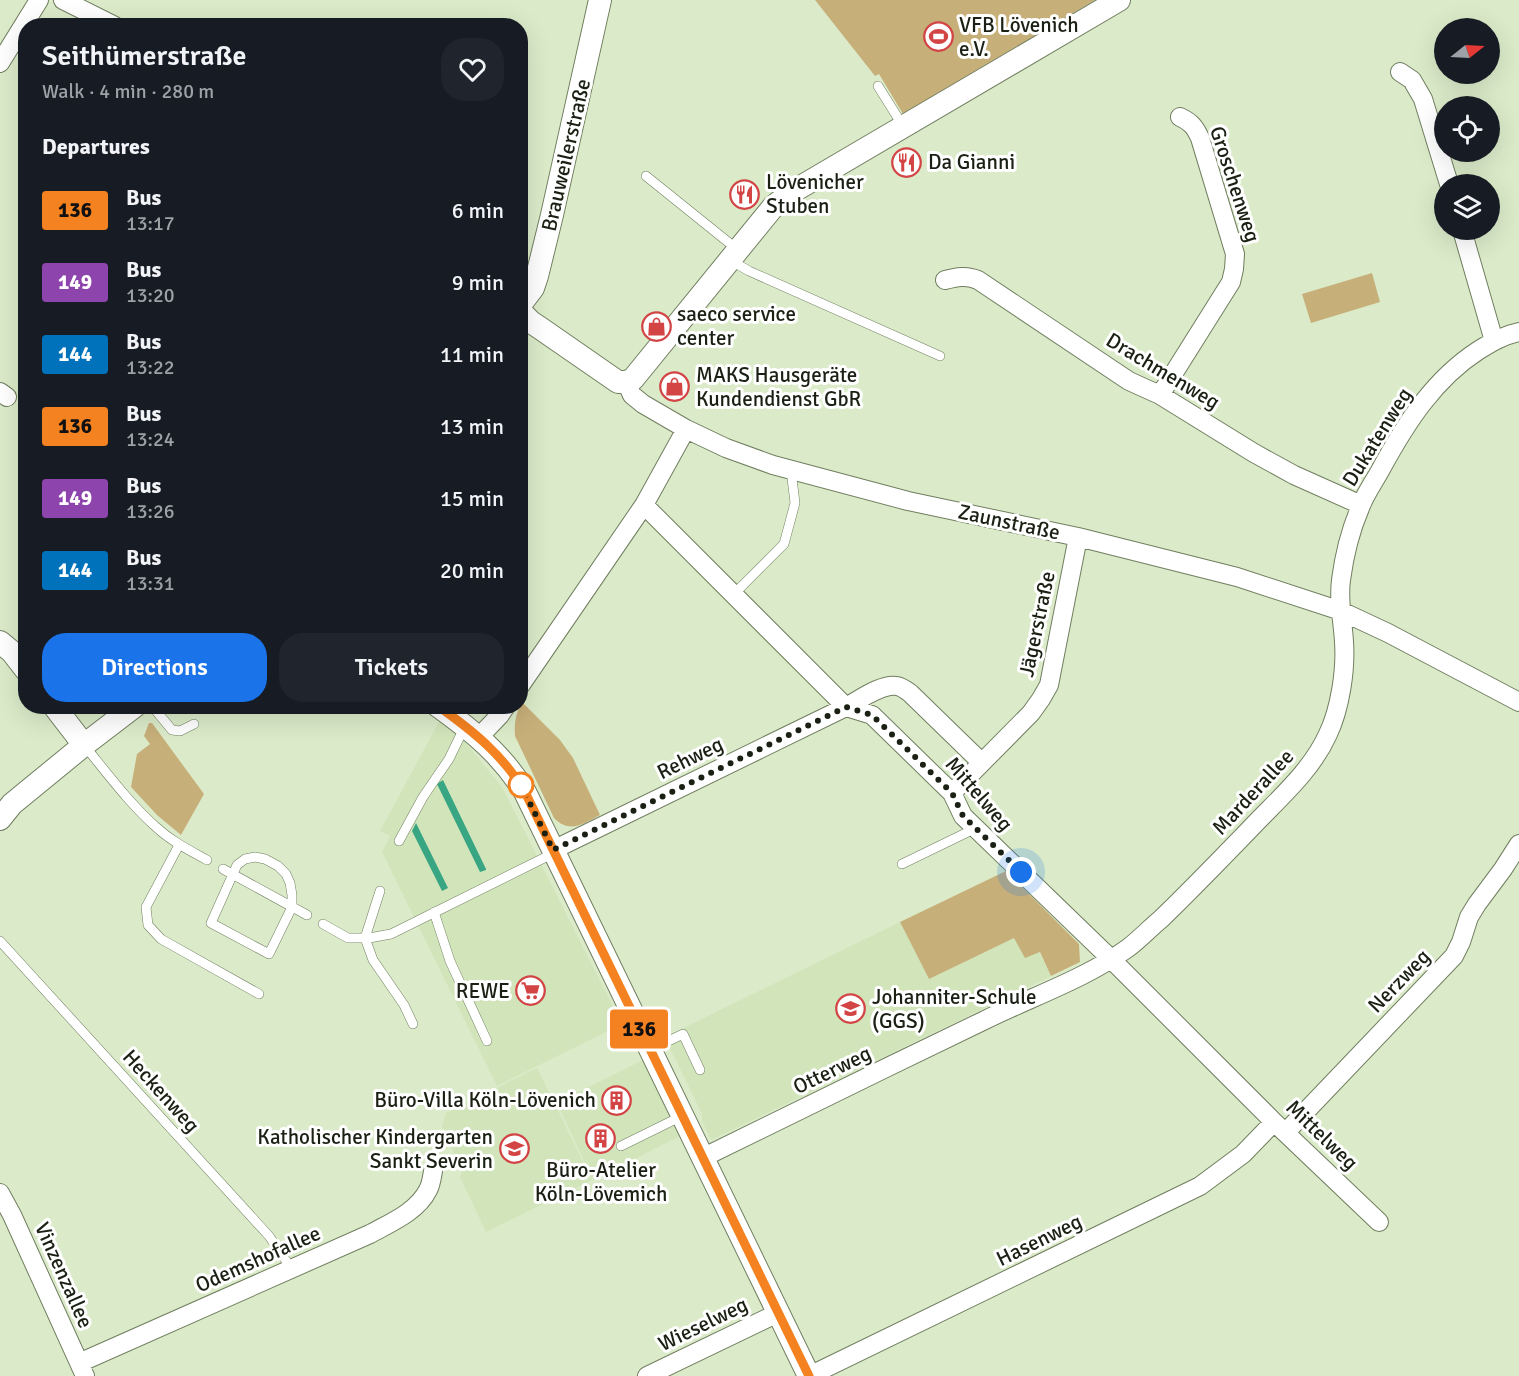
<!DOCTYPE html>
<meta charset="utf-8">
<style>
:root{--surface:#171b24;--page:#20242c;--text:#f1f3f6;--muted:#9ea1a6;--accent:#1a73e8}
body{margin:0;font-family:Signika,sans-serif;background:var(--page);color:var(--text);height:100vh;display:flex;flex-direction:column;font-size:22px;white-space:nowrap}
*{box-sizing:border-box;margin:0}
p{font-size:20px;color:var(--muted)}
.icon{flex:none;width:33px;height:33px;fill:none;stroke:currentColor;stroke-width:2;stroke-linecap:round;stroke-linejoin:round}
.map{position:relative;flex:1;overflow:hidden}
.details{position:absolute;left:18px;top:18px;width:510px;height:696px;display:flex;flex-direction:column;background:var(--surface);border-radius:24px;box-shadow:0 6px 24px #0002}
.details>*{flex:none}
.badge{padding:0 12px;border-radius:4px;font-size:21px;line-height:39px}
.needle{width:39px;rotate:72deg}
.buttons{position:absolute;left:1434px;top:18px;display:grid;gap:12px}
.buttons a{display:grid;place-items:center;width:66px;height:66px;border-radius:50%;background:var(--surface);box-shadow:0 6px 24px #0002;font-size:30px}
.you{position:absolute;width:30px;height:30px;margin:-15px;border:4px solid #fff;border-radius:50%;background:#1a73e8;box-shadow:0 0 0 9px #1a73e833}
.map>.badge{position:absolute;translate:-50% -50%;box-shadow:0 0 0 3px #fff}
h2{padding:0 24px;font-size:22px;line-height:54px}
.round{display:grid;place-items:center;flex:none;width:63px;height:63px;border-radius:24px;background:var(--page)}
.head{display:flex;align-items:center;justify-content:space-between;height:102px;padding:0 24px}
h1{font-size:28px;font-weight:600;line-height:45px}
.action{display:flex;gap:12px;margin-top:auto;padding:12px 24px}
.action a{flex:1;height:69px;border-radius:24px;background:var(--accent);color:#fff;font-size:24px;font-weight:600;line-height:69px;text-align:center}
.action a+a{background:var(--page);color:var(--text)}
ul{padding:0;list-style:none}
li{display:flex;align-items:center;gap:18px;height:72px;padding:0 24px}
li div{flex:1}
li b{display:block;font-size:22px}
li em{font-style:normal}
li .badge{min-width:66px;font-weight:700;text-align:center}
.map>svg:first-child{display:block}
.built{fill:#d1e4ba}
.green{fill:#c7af7a}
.water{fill:#38a583}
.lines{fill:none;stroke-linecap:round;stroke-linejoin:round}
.service-casing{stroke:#707e5f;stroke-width:10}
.minor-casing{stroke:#707e5f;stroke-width:20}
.tertiary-casing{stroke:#707e5f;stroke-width:24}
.service{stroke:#fff;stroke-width:9}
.minor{stroke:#fff;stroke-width:18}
.tertiary{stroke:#fff;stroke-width:22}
.line-casing{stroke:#fff;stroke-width:14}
.line{stroke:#f58220;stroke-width:9}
.walk{stroke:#1a2013;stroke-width:6;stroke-dasharray:0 10.8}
.stop-dot{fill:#fff;stroke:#f58220;stroke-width:3}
.labels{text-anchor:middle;stroke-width:6;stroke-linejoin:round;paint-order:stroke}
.poi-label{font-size:21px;fill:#1a2013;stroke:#fff;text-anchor:start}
.street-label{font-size:21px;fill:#1a2013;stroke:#fff}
</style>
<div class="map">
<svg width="1519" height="1376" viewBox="0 0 1519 1376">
<rect width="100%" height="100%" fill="#dbebc9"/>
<!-- built -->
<path class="built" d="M440 720 466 743 502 787 622 1024 497 1086 382 852 390 836 380 831Z
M900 922 929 979 1015 937 1039 952 1051 976 711 1140 702 1121V1114L670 1048 666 1047 659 1040Z
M643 1060 680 1136 593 1180 557 1103Z
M537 1068 592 1180 486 1232 460 1177 462 1171 442 1126 446 1113Z"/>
<!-- green -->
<path class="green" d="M815 0H1095L903 114 879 74 875 76Z
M1372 273 1380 302 1311 323 1302 294Z
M522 702 560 740 573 758 600 815C583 824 570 834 554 818L515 736C514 723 516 713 522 702Z
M149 723H152L204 794 181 835 157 815 131 787 137 754 150 744 144 736Z
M1006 871 1079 944 1080 962 1051 976 1040 952 1025 958 1014 938 929 979 900 922Z"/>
<!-- water -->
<path class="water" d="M443 780 486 869V870L480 872 437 784Z
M416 823 448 888 442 891 412 831Z"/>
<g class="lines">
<defs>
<path id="service" d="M878 86 903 126
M646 176 738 250
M730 260 749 271 940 356
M733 595 784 544 795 503 791 470
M152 706 172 730 180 731 194 724
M84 745C107 773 129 803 156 827 171 841 189 850 207 860
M399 841 423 797 449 759 465 726
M179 845 146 907 148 925 161 939 259 994
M255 857 265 859 278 866 286 874 290 883 292 895V907L269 954 211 923 237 865 245 859Z
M902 864 970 831 974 827
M223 869 307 915
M380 891 365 938 373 960 404 1005 413 1024
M434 912 450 961 487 1041
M323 924 348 938H369L391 934 554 853
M0 941 269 1236 291 1268
M652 1049 683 1034 700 1070
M621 1146 682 1116"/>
<path id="minor" d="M63 0 115 26
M0 63 39 0
M1400 72 1412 80 1423 99 1449 184
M1462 230 1494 341
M945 280C957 277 966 275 978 280L1129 381 1160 395 1254 453 1294 475 1361 505
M626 382 632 395 643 404 686 429 726 448 773 465 908 501 1078 537 1237 577 1341 611 1388 633 1519 702
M0 392 7 397
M1160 395 1231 282 1234 269 1235 254 1200 138C1195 127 1191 122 1180 117
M644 505 846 707 872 715 952 793 963 816 1111 959 1274 1122 1379 1222
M520 686 644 505 686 429
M479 737 500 715 506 706
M952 793 1031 713 1041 699 1049 685 1078 537
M553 850 846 707C859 700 882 683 897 686 902 687 906 690 910 693L981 762
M1286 1132 1454 956 1461 942 1469 917 1477 904 1503 869 1519 844
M702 1158C796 1112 889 1066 983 1021 1031 997 1085 979 1128 948 1140 939 1150 928 1161 919 1191 890 1220 860 1249 830 1277 800 1311 772 1328 734 1340 709 1346 670 1344 642 1343 622 1338 601 1341 580 1344 557 1351 529 1360 508 1365 494 1374 482 1381 469 1406 423 1434 379 1479 350 1492 342 1504 335 1519 332
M0 1193 12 1215 85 1376
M79 1363 370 1234C390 1223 417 1212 428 1190 431 1185 432 1177 433 1171
M647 1376 778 1313
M809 1376 1200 1186 1243 1154 1274 1122"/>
<path id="tertiary" d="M520 305 533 288 537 276 552 215 600 0
M520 311 531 322 540 328 618 382H626L633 379 773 207 792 192 1119 0
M0 642 12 652 26 670
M54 706 84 745
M438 706C473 731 502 755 525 792L809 1376
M0 819 12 804 84 745 135 706"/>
</defs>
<!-- service casing -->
<use href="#service" class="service-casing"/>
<!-- minor casing -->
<use href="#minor" class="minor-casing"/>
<!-- tertiary casing -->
<use href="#tertiary" class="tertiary-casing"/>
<!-- service -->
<use href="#service" class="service"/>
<!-- minor -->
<use href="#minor" class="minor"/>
<!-- tertiary -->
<use href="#tertiary" class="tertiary"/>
</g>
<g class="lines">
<defs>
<path id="line" d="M438 706C473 731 503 755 525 792L809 1376"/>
</defs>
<!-- line casing -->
<use href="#line" class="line-casing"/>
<!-- line -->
<use href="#line" class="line"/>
<!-- walk -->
<path class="walk" d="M521 785 553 850 846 707 872 715 952 793 963 816 1021 872"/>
</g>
<!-- icons -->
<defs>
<symbol id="stadium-ring" viewBox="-11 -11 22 22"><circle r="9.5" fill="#fff" stroke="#d34445" stroke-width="1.5"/><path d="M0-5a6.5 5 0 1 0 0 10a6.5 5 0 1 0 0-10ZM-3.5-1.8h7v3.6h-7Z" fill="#d34445"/></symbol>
<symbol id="restaurant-ring" viewBox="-11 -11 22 22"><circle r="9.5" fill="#fff" stroke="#d34445" stroke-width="1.5"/><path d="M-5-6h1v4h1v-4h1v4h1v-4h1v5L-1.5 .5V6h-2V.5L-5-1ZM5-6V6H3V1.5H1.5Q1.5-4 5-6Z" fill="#d34445"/></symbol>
<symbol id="shop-ring" viewBox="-11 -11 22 22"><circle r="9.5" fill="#fff" stroke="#d34445" stroke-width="1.5"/><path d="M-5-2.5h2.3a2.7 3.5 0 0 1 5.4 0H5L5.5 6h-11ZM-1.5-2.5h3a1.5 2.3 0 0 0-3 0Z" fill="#d34445"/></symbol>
<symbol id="supermarket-ring" viewBox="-11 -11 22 22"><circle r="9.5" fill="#fff" stroke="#d34445" stroke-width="1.5"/><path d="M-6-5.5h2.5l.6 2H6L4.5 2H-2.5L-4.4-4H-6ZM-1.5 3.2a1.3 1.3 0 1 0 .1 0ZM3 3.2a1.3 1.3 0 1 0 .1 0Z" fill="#d34445"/></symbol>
<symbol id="school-ring" viewBox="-11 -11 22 22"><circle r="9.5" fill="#fff" stroke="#d34445" stroke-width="1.5"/><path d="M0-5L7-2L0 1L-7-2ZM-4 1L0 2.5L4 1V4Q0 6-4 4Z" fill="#d34445"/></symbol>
<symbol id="building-ring" viewBox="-11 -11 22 22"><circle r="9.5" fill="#fff" stroke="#d34445" stroke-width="1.5"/><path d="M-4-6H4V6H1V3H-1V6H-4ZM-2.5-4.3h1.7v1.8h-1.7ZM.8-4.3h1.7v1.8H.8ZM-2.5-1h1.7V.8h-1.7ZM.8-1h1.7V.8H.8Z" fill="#d34445"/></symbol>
</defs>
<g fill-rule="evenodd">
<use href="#stadium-ring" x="922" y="20" width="33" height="33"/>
<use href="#restaurant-ring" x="890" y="146" width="33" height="33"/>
<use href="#restaurant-ring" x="728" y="178" width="33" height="33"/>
<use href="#shop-ring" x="640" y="310" width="33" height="33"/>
<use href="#shop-ring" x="658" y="370" width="33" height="33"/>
<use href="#supermarket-ring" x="514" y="974" width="33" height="33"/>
<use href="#school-ring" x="834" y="992" width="33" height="33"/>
<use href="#building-ring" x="600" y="1084" width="33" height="33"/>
<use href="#building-ring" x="584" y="1122" width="33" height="33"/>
<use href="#school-ring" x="498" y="1132" width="33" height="33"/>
</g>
<!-- markers -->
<circle class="stop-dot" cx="521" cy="785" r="12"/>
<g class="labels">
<!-- poi labels -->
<g class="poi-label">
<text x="959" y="32">VFB Lövenich<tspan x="959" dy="24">e.V.</tspan></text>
<text x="928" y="169">Da Gianni</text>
<text x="766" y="189">Lövenicher<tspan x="766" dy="24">Stuben</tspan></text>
<text x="677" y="321">saeco service<tspan x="677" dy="24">center</tspan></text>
<text x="696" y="382">MAKS Hausgeräte<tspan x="696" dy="24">Kundendienst GbR</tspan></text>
<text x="510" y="998" text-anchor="end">REWE</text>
<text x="872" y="1004">Johanniter-Schule<tspan x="872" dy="24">(GGS)</tspan></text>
<text x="596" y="1107" text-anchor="end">Büro-Villa Köln-Lövenich</text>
<text x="493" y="1144" text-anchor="end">Katholischer Kindergarten<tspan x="493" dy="24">Sankt Severin</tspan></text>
<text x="601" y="1177" text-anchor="middle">Büro-Atelier<tspan x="601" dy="24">Köln-Lövemich</tspan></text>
</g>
<!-- street labels -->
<g class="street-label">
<text transform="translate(566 155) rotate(-77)" y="7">Brauweilerstraße</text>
<text transform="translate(1235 184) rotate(72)" y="7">Groschenweg</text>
<text transform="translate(1163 371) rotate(31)" y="7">Drachmenweg</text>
<text transform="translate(1377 437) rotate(-58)" y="7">Dukatenweg</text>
<text transform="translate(1009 522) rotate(12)" y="7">Zaunstraße</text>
<text transform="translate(1037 624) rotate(-78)" y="7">Jägerstraße</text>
<text transform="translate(690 758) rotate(-26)" y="7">Rehweg</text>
<text transform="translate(1253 792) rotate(-47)" y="7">Marderallee</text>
<text transform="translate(979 794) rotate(49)" y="7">Mittelweg</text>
<text transform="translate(1399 981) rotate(-46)" y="7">Nerzweg</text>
<text transform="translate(832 1070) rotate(-26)" y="7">Otterweg</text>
<text transform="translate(161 1091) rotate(48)" y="7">Heckenweg</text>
<text transform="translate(1322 1135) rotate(44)" y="7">Mittelweg</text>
<text transform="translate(1039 1240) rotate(-26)" y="7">Hasenweg</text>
<text transform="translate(258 1259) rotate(-24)" y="7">Odemshofallee</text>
<text transform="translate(64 1275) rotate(66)" y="7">Vinzenzallee</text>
<text transform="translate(703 1324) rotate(-26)" y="7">Wieselweg</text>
</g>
</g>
</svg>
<div class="buttons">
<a><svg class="needle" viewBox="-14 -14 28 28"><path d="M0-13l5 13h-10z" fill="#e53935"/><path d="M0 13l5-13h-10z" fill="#9ea1a6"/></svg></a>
<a><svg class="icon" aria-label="locate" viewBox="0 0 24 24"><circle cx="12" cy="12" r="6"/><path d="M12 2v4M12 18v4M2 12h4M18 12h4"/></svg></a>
<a><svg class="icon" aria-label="layers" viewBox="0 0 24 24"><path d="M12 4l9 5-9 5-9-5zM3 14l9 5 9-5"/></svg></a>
</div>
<div class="you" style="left:1021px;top:872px"></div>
<b class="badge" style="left:639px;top:1029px;background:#f58220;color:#111">136</b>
<section class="details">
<div class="head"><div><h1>Seithümerstraße</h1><p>Walk · 4 min · 280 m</p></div><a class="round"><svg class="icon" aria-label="heart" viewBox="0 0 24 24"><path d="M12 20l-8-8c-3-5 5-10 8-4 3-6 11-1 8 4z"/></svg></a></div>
<h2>Departures</h2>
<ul>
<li><span class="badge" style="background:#f58220;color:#111">136</span><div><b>Bus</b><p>13:17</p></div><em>6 min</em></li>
<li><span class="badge" style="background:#8e44ad;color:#fff">149</span><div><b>Bus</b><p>13:20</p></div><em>9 min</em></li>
<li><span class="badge" style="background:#0072bc;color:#fff">144</span><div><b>Bus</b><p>13:22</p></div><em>11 min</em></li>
<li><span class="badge" style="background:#f58220;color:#111">136</span><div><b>Bus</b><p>13:24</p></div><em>13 min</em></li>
<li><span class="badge" style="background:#8e44ad;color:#fff">149</span><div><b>Bus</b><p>13:26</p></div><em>15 min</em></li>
<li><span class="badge" style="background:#0072bc;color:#fff">144</span><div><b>Bus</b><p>13:31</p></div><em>20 min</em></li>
</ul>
<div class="action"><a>Directions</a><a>Tickets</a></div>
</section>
</div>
